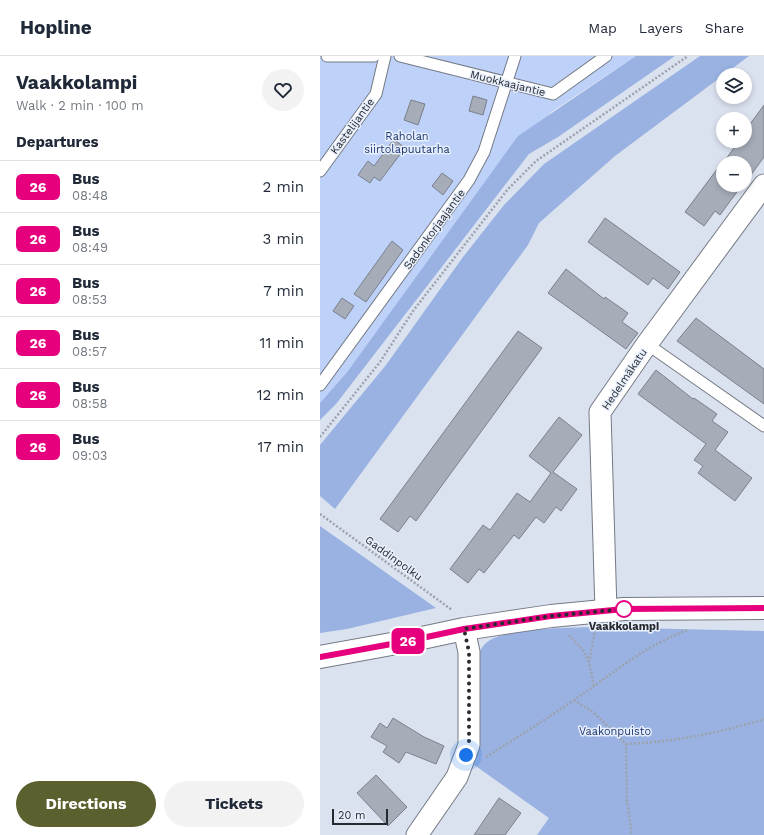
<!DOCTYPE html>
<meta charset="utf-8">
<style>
:root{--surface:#fff;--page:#f2f2f3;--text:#1f2937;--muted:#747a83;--line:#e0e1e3;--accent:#5c602e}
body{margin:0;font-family:"Work Sans",sans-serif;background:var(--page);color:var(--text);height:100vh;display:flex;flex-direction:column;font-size:15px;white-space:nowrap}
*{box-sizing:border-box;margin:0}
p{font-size:13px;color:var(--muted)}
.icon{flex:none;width:22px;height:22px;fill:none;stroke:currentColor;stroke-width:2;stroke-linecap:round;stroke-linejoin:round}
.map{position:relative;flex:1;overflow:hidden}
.side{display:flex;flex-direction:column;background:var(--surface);width:320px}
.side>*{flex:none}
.badge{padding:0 8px;border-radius:6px;font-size:14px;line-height:26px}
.buttons{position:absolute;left:396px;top:12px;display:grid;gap:8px}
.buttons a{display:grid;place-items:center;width:36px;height:36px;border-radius:50%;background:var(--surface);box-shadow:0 2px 6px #0003;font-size:20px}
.scale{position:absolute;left:12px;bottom:10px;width:56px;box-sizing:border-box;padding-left:4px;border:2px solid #272a2f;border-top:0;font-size:11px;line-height:14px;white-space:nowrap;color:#272a2f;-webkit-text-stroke:3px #e8effc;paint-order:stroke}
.you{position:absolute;width:20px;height:20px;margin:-10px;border:3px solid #fff;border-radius:50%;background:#1a73e8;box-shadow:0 0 0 6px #1a73e833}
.map>.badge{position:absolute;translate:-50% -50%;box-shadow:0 0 0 2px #fff}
h2{padding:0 16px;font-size:15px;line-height:36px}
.round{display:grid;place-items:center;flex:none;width:42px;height:42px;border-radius:21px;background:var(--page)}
.head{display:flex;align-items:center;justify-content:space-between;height:68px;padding:0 16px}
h1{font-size:19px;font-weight:700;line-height:30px}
.action{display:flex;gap:8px;margin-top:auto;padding:8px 16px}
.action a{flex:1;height:46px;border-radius:24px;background:var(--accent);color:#fff;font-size:16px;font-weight:700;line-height:46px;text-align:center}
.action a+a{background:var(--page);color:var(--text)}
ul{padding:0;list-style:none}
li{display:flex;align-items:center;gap:12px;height:52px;padding:0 16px;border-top:1px solid var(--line)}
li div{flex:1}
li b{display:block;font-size:15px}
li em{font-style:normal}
li .badge{min-width:44px;font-weight:700;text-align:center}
header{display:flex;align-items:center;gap:24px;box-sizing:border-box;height:56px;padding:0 20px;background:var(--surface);border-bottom:1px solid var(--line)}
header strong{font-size:19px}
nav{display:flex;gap:22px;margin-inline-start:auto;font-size:14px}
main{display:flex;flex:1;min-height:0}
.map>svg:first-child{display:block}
.green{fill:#bdd1f9}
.forest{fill:#99b2e2}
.building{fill:#a6adb9;stroke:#7a808c}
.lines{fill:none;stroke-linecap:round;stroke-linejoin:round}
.service-casing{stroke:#747a85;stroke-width:13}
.minor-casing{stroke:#747a85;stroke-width:23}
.tertiary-casing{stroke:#747a85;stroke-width:24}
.path{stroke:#9ca2ac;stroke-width:2.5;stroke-dasharray:2 2;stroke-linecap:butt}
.service{stroke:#fff;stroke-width:11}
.minor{stroke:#fff;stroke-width:21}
.tertiary{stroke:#fff;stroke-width:22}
.line-casing{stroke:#fff;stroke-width:9}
.line{stroke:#e6007e;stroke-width:6}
.walk{stroke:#272a2f;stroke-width:4;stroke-dasharray:0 7.2}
.stop-dot{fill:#fff;stroke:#e6007e;stroke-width:2}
.labels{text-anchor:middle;stroke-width:3;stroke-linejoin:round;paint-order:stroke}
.street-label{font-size:11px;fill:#272a2f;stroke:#e8effc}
.park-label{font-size:11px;fill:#1c3771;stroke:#e8effc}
.stop-label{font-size:11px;font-weight:bold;fill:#272a2f;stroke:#e8effc}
</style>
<header>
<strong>Hopline</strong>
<nav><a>Map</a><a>Layers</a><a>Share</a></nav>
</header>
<main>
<section class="side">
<div class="head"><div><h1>Vaakkolampi</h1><p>Walk · 2 min · 100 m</p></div><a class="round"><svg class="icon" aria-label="heart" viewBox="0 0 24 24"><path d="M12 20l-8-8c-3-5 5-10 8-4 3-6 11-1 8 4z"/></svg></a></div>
<h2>Departures</h2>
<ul>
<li><span class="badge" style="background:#e6007e;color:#fff">26</span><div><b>Bus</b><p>08:48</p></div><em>2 min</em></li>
<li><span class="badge" style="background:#e6007e;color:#fff">26</span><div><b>Bus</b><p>08:49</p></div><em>3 min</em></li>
<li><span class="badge" style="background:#e6007e;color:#fff">26</span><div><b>Bus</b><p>08:53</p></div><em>7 min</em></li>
<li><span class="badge" style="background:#e6007e;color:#fff">26</span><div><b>Bus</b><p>08:57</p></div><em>11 min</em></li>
<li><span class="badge" style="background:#e6007e;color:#fff">26</span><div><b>Bus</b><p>08:58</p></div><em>12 min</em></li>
<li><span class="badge" style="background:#e6007e;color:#fff">26</span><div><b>Bus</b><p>09:03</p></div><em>17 min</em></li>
</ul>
<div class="action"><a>Directions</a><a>Tickets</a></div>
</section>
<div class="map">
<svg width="444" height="779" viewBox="0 0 444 779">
<rect width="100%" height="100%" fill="#dbe2ef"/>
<!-- green -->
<path class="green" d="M0 0H316L231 56 28 315 0 347Z"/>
<!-- forest -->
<path class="forest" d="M316 0H355L238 81 209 98 16 348 0 364V347L28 315 198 80Z
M380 0H429L295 100 219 167 208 189 15 453 0 440V389L66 309 143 201 184 149 224 108Z
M0 470 116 552 27 573 0 577Z
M272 571 444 575V779H217L229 762 150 706 156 604C159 596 162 589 170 584 194 572 245 572 272 571Z"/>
<!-- building -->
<path class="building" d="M153 40 167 44 163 59 149 55Z
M91 44 105 48 98 69 84 64Z
M444 49V101L428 123 427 122 425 124V107H403L419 85H425V75Z
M74 83 85 92 60 125 54 121 50 127 38 119 48 105 54 110Z
M403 107V129H422L400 159 395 155 384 170 365 156 398 112 399 113Z
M122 117 133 125 123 139 112 130Z
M285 162 360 216 348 233 333 222 328 229 268 186Z
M72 185 83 194 46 246 34 238Z
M246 213 284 243 285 241 308 257 302 266 318 277 306 293 228 237Z
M22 242 34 250 25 263 13 255Z
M376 262 444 313V348L357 285Z
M198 275 222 292 96 465 90 460 78 476 60 463Z
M336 314 373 343 374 342 397 358 392 365 408 376 395 394 432 422 415 445 378 417 383 410 374 404 386 388 318 338Z
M239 361 262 379 233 416 257 433 241 455 236 451 224 467 216 461 199 483 194 479 164 517 159 513 148 527 130 513 163 469 170 474 197 437 210 446 231 417 209 400Z
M73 662 104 681 124 690 116 708 86 696 79 707 63 696 67 690 51 681 60 667 67 672Z
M56 719 87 751 68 770 37 737Z
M179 742 201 757 185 779H154Z"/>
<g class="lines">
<defs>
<path id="service" d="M7 0H54
M80 0 233 38 286 0
M0 115 56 38 65 0
M327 288 444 370
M0 329 149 124 164 96 195 0"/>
<path id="minor" d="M286 555 280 356 327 288 444 129
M97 779 137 721 149 689V596L144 573"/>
<path id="tertiary" d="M0 601 88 585 144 573 231 560 304 553 444 552"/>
</defs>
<!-- service casing -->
<use href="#service" class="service-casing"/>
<!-- minor casing -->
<use href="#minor" class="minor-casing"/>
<!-- tertiary casing -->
<use href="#tertiary" class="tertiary-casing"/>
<!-- path -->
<path class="path" d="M0 381 60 306 93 255 188 133 216 105 368 0
M0 458 132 554
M249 579 263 594 269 605
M274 630 269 606 275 575
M254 644 274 657 306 688 307 745 312 779
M306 688C354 686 399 677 444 663
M166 701C196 682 225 664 254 644 291 619 325 589 368 574"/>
<!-- service -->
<use href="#service" class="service"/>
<!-- minor -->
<use href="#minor" class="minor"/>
<!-- tertiary -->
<use href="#tertiary" class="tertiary"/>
</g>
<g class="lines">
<defs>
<path id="line" d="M0 601 88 585 144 573 231 560 304 553 444 552"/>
</defs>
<!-- line casing -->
<use href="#line" class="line-casing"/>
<!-- line -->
<use href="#line" class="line"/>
<!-- walk -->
<path class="walk" d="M146 699 149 689V596L144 573 231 560 304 553"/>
</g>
<!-- markers -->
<circle class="stop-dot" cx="304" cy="553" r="8"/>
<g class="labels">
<!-- street labels -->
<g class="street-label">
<text transform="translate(188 27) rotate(14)" y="4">Muokkaajantie</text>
<text transform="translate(32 70) rotate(-54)" y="4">Kastelijantie</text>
<text transform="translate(114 173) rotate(-54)" y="4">Sadonkorjaajantie</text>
<text transform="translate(304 323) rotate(-56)" y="4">Hedelmäkatu</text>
<text transform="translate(74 502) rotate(36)" y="4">Gaddinpolku</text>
</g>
<!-- park labels -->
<g class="park-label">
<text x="87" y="84">Raholan<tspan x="87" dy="13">siirtolapuutarha</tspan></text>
<text x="295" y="679">Vaakonpuisto</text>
</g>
<!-- stop labels -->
<g class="stop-label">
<text x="304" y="574">Vaakkolampi</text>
</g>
</g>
</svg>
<div class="buttons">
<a><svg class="icon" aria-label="layers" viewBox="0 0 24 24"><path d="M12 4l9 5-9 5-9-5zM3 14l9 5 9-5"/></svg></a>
<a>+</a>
<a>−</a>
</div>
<div class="scale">20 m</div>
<div class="you" style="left:146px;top:699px"></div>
<b class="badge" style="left:88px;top:585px;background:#e6007e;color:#fff">26</b>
</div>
</main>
